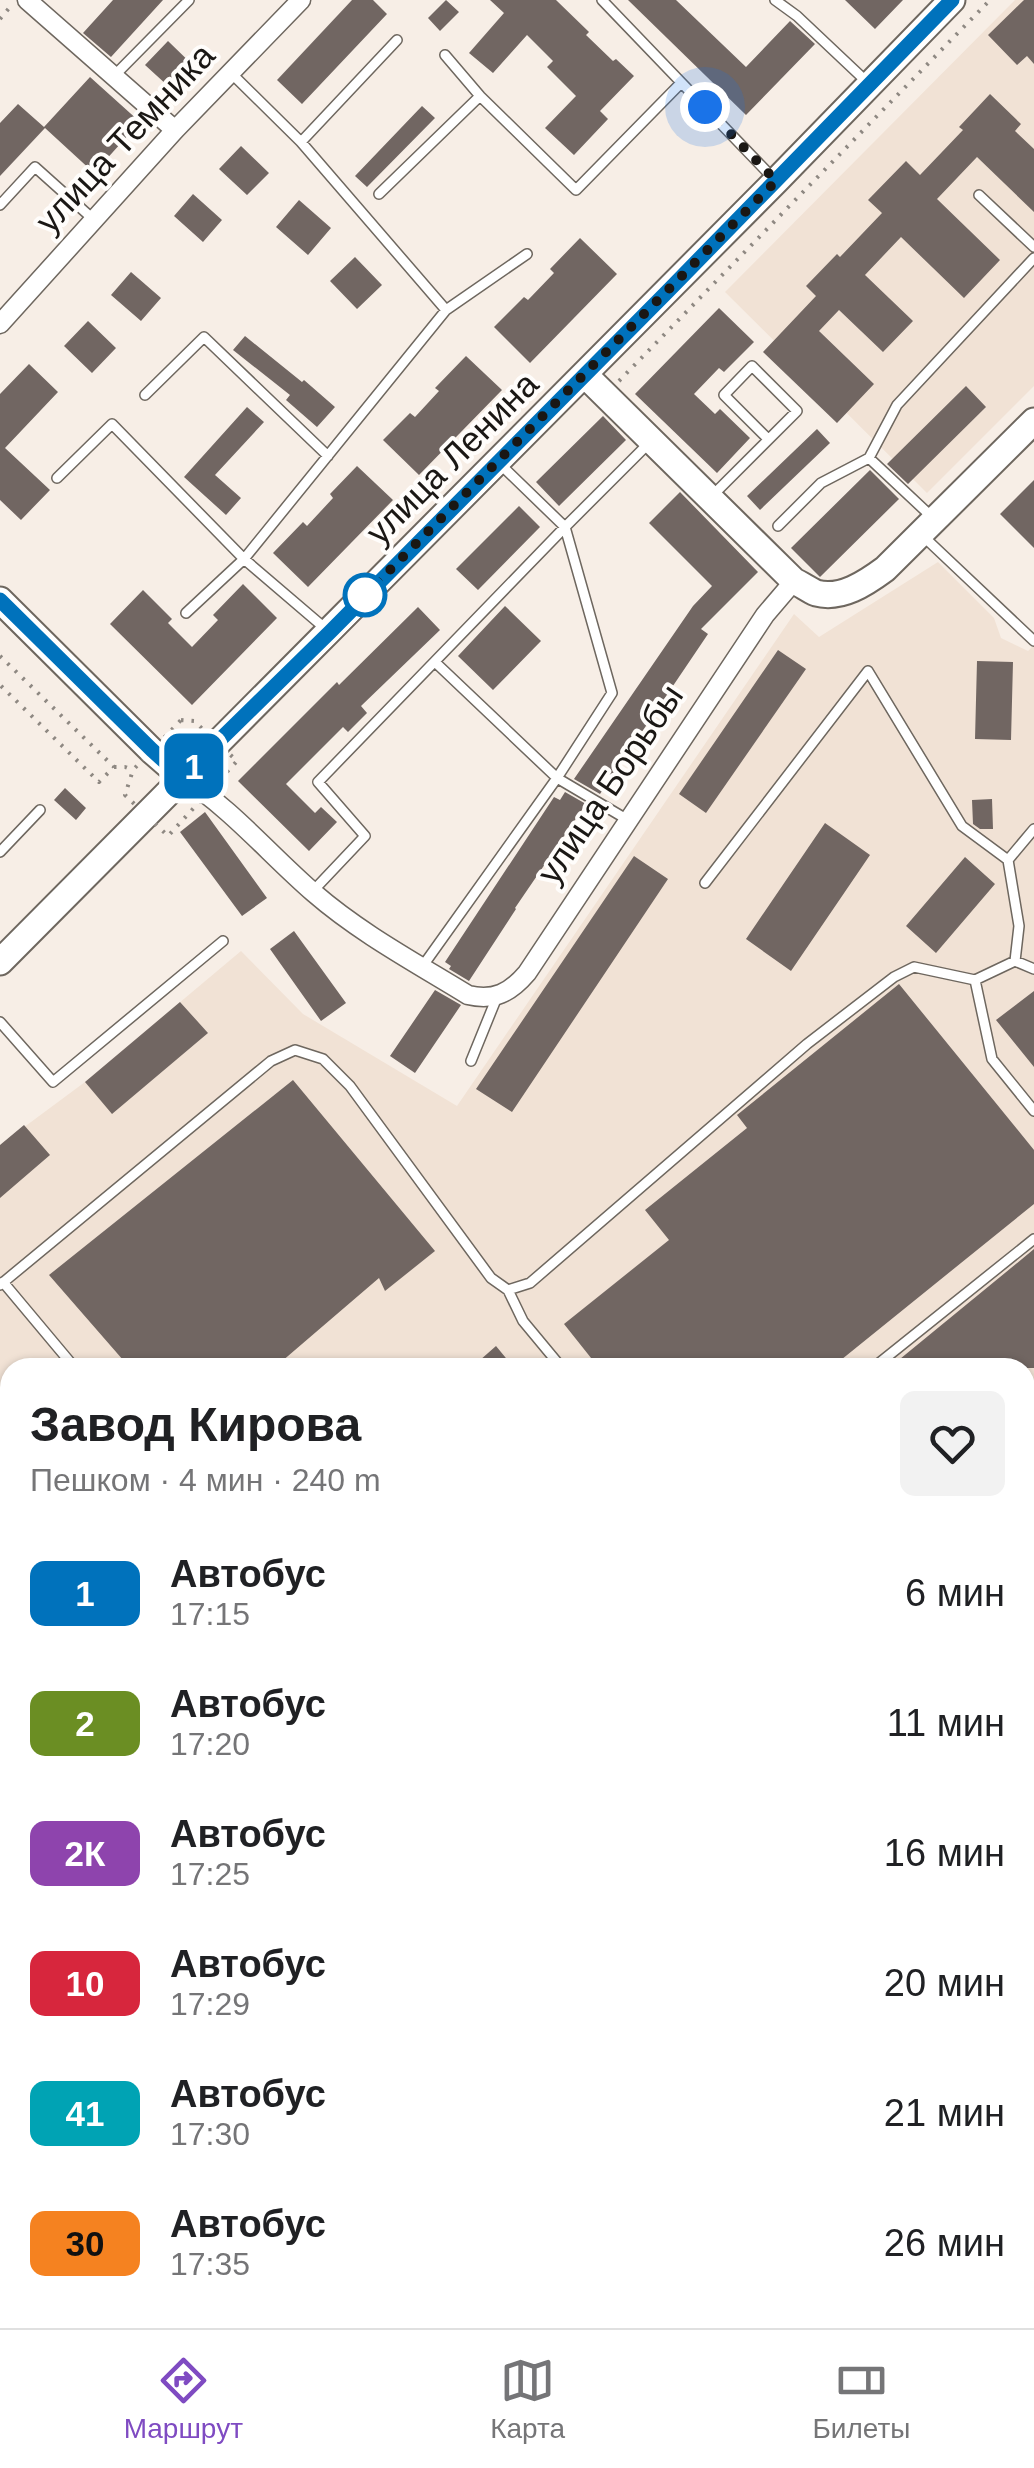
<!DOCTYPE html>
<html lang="ru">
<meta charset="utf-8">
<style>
:root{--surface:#fff;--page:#f2f2f2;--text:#202124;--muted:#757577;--line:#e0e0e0;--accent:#7f4bc2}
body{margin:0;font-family:Helvetica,sans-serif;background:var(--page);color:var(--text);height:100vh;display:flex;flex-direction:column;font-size:38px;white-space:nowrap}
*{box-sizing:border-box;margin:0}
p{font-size:32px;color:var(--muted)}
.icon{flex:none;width:55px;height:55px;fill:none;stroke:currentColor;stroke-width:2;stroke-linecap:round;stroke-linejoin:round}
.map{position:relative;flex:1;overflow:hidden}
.panel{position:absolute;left:0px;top:1358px;width:1035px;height:972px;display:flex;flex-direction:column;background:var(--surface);border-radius:30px 30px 0 0;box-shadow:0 2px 8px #0004}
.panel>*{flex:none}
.badge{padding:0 20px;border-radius:15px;font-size:35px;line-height:65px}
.you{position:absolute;width:50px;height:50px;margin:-25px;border:8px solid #fff;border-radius:50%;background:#1a73e8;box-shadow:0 0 0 15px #1a73e833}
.map>.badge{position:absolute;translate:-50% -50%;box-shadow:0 0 0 5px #fff}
.round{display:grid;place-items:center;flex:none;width:105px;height:105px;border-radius:15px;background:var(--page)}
.headline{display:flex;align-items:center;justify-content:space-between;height:170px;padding:0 30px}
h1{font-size:48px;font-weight:700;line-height:75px}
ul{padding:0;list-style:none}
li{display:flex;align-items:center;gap:30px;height:130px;padding:0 30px}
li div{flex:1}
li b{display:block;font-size:38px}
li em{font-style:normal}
li .badge{min-width:110px;font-weight:700;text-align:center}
.menu{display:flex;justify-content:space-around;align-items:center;height:140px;border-top:2px solid var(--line);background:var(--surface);font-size:28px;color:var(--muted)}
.menu a{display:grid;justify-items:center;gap:5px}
.menu .active{color:var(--accent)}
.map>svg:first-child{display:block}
.built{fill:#f1e2d5}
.building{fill:#716662}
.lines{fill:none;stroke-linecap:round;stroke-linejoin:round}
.lane-casing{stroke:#6e675f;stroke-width:12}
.street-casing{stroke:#6e675f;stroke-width:21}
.secondary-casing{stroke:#6e675f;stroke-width:29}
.path{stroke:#8e8882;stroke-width:4;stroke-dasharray:2.5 8;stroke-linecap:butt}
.lane{stroke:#fff;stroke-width:9}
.street{stroke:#fff;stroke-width:18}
.secondary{stroke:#fff;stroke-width:25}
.rail{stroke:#938c87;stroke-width:6;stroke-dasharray:5 10;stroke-linecap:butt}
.line-casing{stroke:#fff;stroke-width:22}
.line{stroke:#0072bc;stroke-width:15}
.walk{stroke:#1a1714;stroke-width:10;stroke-dasharray:0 18}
.stop-dot{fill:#fff;stroke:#0072bc;stroke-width:5}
.labels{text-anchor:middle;stroke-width:8;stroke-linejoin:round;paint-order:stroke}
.street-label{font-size:35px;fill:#1a1714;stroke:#fffdfb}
</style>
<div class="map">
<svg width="1034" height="2328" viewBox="0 0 1034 2328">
<rect width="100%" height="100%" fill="#f7eee6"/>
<!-- built -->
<path class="built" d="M1015 0H1034V386L927 493 725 292Z
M938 562 994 618 1001 638 1028 651 1034 645V2025L1025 2029V1368H10V2320H331L317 2328H0V1145L85 1082 241 951 303 1014 457 1106 794 614 819 637Z"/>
<!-- building -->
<path class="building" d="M113 0H163L111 57 83 33Z
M352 0H373L387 14 302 104 277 80Z
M446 0 459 12 440 31 428 18Z
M490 0H556L589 32 586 35 613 61 616 59 634 76 600 111 608 119 574 155 545 128 576 96 547 67 553 61 527 35 493 73 469 53 504 13Z
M628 0H676L746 67 790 21 815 44 746 115Z
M845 0H903L875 29Z
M1024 0H1034V64L1027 56 1017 65 988 35Z
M168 41 201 73 179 96 145 65Z
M90 77 140 122 94 173 45 128 0 176V123L18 104 44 127Z
M990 94 1021 124 1015 131 1034 149V212L977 157 937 199 1000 260 964 298 901 237 865 275 913 321 883 352 839 310 819 331 874 384 837 423 763 352 816 296 806 286 837 254 840 257 882 213 868 200 906 161 920 175 963 130 959 127Z
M422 106 435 118 367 187 355 176Z
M241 146 269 173 247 195 219 169Z
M193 194 222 220 203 242 174 216Z
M299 200 331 228 308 255 276 227Z
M580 238 617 274 530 363 494 327 524 297 528 300 554 273 550 269Z
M355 257 382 285 357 309 330 281Z
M131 272 161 298 141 321 111 295Z
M719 308 754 342 724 372 719 368 694 394 715 414 720 409 750 438 717 473 635 394Z
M88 321 116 348 92 373 64 346Z
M245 336 302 382 304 380 335 407 317 427 286 400 290 395 233 350Z
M466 356 502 390 419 475 383 440 410 413 415 417 439 391 435 388Z
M29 364 58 392 5 448 50 490 21 520 0 500V394Z
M966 386 986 407 908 484 887 464Z
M247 407 264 422 215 475 241 498 226 515 184 477Z
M603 416 626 440 559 506 536 482Z
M817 429 830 443 760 510 747 496Z
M357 466 393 500 308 587 273 553 303 522 307 526 333 498 330 494Z
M870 470 899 499 820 577 791 548Z
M1034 480V548L1000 514Z
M680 492 758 572 701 629 708 634 600 794 574 779 693 606 712 586 649 523Z
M519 506 540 527 478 590 456 569Z
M243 584 277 618 192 705 110 624 143 590 172 619 168 623 192 647 218 620 213 615Z
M505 606 541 641 493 690 458 656Z
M418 607 440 630 361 706 367 713 348 732 343 727 286 784 315 813 321 807 337 822 309 851 238 781 337 682 339 685Z
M778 650 806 669 706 813 679 794Z
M977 661 1013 662 1011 740 975 739Z
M65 788 86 808 76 820 54 800Z
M565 792 586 804 515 908 516 909 469 981 449 969 451 966 445 962 554 797 560 800Z
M992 799 993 829H980L973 824 972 800Z
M205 812 267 898 242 916 180 832Z
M825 823 870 855 791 971 746 939Z
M634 856 668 879 512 1112 476 1089Z
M965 857 995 884 936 953 906 926Z
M294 931 346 1003 321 1021 270 949Z
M899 984 1034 1150V1204L831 1368H599L564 1324 669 1240 645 1210 747 1128 737 1115Z
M435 990 461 1005 415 1073 390 1056Z
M1034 991V1067L996 1020Z
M180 1002 208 1033 112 1114 85 1082Z
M293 1080 435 1251 385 1291 379 1278 274 1368H130L49 1275Z
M24 1125 50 1155 0 1198V1145Z
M1034 1249V1368H889L1022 1259Z
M496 1346 514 1368H471Z"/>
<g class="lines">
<defs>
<path id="lane" d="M602 0 773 178
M775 0 797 16 868 83
M445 55 480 96
M230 72 301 142 397 40
M114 76 189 0
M379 194 480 96 576 190 681 83
M979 195 1034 247
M0 205 35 167 93 219
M446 310 527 254
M145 395 204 337 328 456
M869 458 933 518
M57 478 112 424 244 559 446 310 301 142
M712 496 797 411 752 366 724 395 768 439
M778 526 821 483 869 458 897 405 1034 258
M923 536 1034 641
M186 613 244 559 327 630
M436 663 557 778 628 820
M0 852 40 810
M705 883 868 671 962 826 1008 860
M312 892 365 836 318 782 565 527 649 443
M1015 961 975 980 992 1059 1034 1111
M1015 961 1019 926 1008 860 1034 829
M1015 961 1034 969
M422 967 557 778 612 693 565 527 500 464
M0 1022 53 1082 223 941
M471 1061 497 997
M3 1282 75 1368
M0 1285 271 1061 295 1050 323 1059 350 1086 491 1278 508 1290 530 1283 807 1044 894 977 914 967 975 980
M508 1290 523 1321 562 1368
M873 1368 1034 1239
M1025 1516 1034 1509
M1025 2021 1034 2016
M41 2320V2328
M136 2320 166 2328
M51 2328 63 2320
M275 2328 296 2320"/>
<path id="street" d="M27 0 175 130
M0 324 175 130 301 0
M182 777C233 810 269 854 314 893 360 933 416 963 468 995 494 1001 510 993 527 973L765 615 794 581"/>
<path id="secondary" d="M585 375 794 581C801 584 809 590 816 593 841 600 866 583 885 569L1034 421
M0 600 152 751 182 777
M0 962 776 181 952 0"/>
</defs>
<!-- lane casing -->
<use href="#lane" class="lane-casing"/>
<!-- street casing -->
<use href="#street" class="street-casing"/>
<!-- secondary casing -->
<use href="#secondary" class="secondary-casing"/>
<!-- path -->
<path class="path" d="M0 19 10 7
M619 381 990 0
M0 656 114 767 99 782 0 685
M181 720 194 721 237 761 168 836 125 795 133 770Z
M114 767H125L133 770
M1025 2112 1034 2109"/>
<!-- lane -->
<use href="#lane" class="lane"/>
<!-- street -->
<use href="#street" class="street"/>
<!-- secondary -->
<use href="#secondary" class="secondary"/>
<!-- rail -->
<path class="rail" d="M1025 1898 1034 1894
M35 2328 62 2320"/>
</g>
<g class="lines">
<defs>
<path id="line" d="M0 600 152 750 182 777 330 632 667 292 952 0"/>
</defs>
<!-- line casing -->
<use href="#line" class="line-casing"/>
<!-- line -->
<use href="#line" class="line"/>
<!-- walk -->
<path class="walk" d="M365 595 776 181 705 107"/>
</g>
<!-- markers -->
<circle class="stop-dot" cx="365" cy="595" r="20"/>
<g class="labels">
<!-- street labels -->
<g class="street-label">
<text transform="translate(125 138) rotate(-47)" y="12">улица Темника</text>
<text transform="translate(452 458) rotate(-45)" y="12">улица Ленина</text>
<text transform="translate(610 784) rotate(-56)" y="12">улица Борьбы</text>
</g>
</g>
</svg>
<div class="you" style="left:705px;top:107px"></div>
<b class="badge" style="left:194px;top:766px;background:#0072bc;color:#fff">1</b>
<section class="panel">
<div class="headline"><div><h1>Завод Кирова</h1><p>Пешком · 4 мин · 240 m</p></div><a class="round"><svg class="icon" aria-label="heart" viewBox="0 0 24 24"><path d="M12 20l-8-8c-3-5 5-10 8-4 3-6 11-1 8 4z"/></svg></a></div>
<ul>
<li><span class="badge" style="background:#0072bc;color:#fff">1</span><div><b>Автобус</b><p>17:15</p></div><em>6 мин</em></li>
<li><span class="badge" style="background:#6b8e23;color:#fff">2</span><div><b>Автобус</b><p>17:20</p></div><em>11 мин</em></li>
<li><span class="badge" style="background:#8e44ad;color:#fff">2К</span><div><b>Автобус</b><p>17:25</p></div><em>16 мин</em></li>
<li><span class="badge" style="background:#d7263d;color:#fff">10</span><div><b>Автобус</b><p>17:29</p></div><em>20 мин</em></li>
<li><span class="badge" style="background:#00a3b4;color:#fff">41</span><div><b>Автобус</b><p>17:30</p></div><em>21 мин</em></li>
<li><span class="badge" style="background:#f58220;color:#111">30</span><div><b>Автобус</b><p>17:35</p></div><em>26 мин</em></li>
</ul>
</section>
</div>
<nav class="menu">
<a class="active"><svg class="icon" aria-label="directions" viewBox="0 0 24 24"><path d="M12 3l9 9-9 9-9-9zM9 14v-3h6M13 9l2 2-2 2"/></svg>Маршрут</a>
<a><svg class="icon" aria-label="map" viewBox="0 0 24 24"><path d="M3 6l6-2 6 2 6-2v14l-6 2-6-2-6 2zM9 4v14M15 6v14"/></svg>Карта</a>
<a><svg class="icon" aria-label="tickets" viewBox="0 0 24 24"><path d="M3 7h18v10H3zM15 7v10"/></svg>Билеты</a>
</nav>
